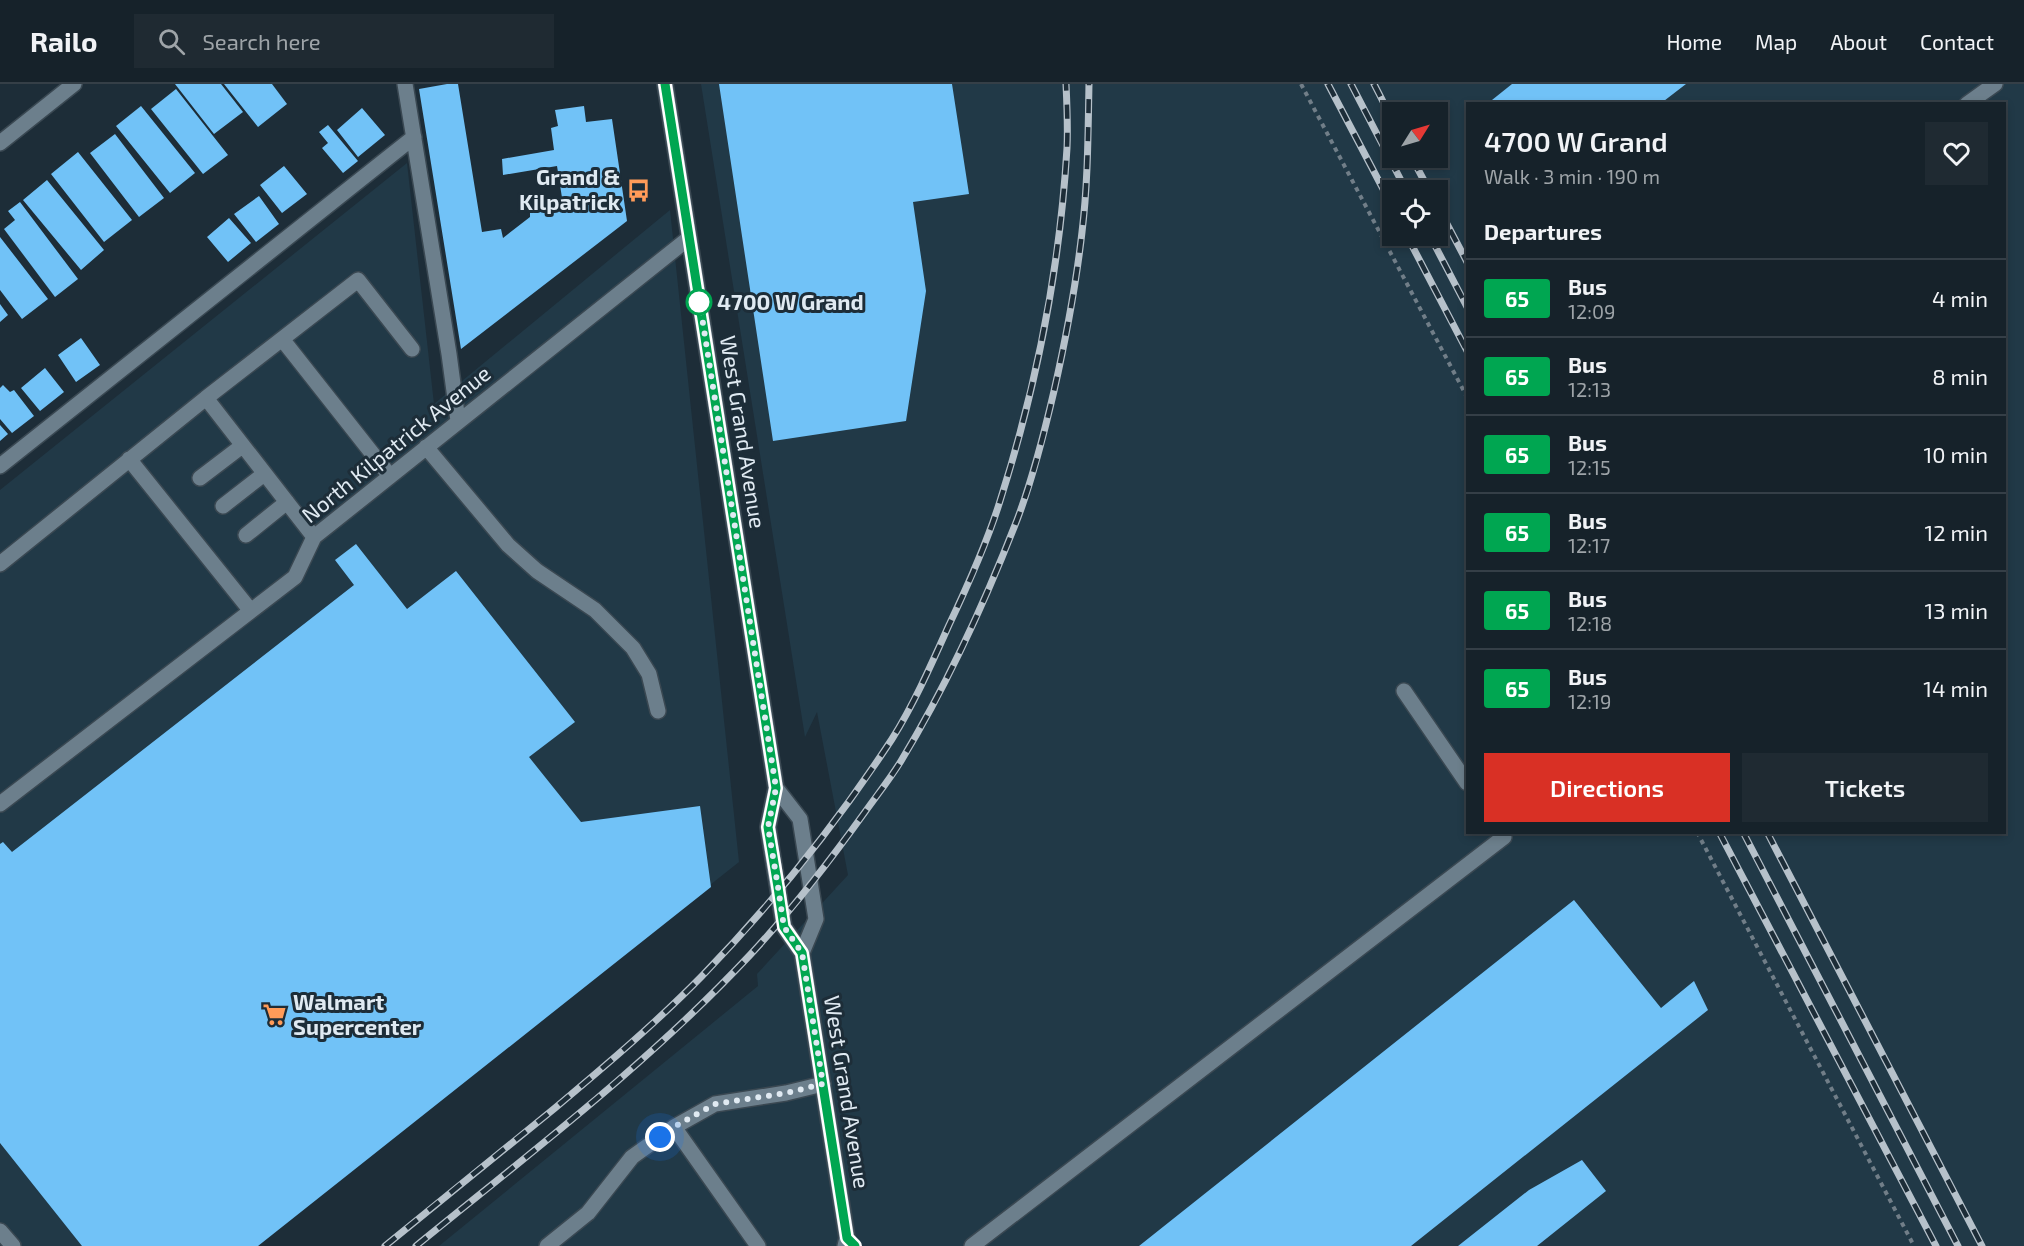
<!DOCTYPE html>
<meta charset="utf-8">
<style>
:root{--surface:#16222a;--page:#1f2a32;--text:#f1f3f6;--muted:#9ea4a8;--line:#353f47;--accent:#d93025}
body{margin:0;font-family:"Exo 2",sans-serif;background:var(--page);color:var(--text);height:100vh;display:flex;flex-direction:column;font-size:22px;white-space:nowrap}
*{box-sizing:border-box;margin:0}
p{font-size:20px;color:var(--muted)}
.icon{flex:none;width:33px;height:33px;fill:none;stroke:currentColor;stroke-width:2;stroke-linecap:round;stroke-linejoin:round}
.map{position:relative;flex:1;overflow:hidden}
.details{position:absolute;left:1466px;top:18px;width:540px;height:732px;display:flex;flex-direction:column;background:var(--surface);border-radius:0px;box-shadow:0 3px 9px #0003,0 0 0 2px var(--line)}
.details>*{flex:none}
.badge{padding:0 12px;border-radius:4px;font-size:21px;line-height:39px}
.needle{width:39px;rotate:53deg}
.controls{position:absolute;left:1382px;top:18px;display:grid;gap:12px}
.controls a{display:grid;place-items:center;width:66px;height:66px;border-radius:0px;background:var(--surface);box-shadow:0 3px 9px #0003,0 0 0 2px var(--line);font-size:30px}
.you{position:absolute;width:30px;height:30px;margin:-15px;border:4px solid #fff;border-radius:50%;background:#1a73e8;box-shadow:0 0 0 9px #1a73e833}
.map>.badge{position:absolute;translate:-50% -50%;box-shadow:0 0 0 3px #fff}
h2{padding:0 18px;font-size:22px;line-height:54px}
.round{display:grid;place-items:center;flex:none;width:63px;height:63px;border-radius:0px;background:var(--page)}
.head{display:flex;align-items:center;justify-content:space-between;height:102px;padding:0 18px}
h1{font-size:28px;font-weight:600;line-height:45px}
.action{display:flex;gap:12px;margin-top:auto;padding:12px 18px}
.action a{flex:1;height:69px;border-radius:0px;background:var(--accent);color:#fff;font-size:24px;font-weight:600;line-height:69px;text-align:center}
.action a+a{background:var(--page);color:var(--text)}
ul{padding:0;list-style:none}
li{display:flex;align-items:center;gap:18px;height:78px;padding:0 18px;border-top:2px solid var(--line)}
li div{flex:1}
li b{display:block;font-size:22px}
li em{font-style:normal}
li .badge{min-width:66px;font-weight:700;text-align:center}
header{display:flex;align-items:center;gap:36px;box-sizing:border-box;height:84px;padding:0 30px;background:var(--surface);border-bottom:2px solid var(--line)}
header strong{font-size:28px}
nav{display:flex;gap:33px;margin-inline-start:auto;font-size:21px}
.search{width:420px;height:54px;background:var(--page);display:flex;align-items:center;gap:15px;box-sizing:border-box;padding:0 21px;border-radius:0px;color:var(--muted);font-size:22px}
.map>svg:first-child{display:block}
.built{fill:#213947;fill-rule:evenodd}
.building{fill:#71c2f7}
.lines{fill:none;stroke-linecap:round;stroke-linejoin:round}
.service-casing{stroke:#3a4852;stroke-width:18}
.minor-casing{stroke:#3a4852;stroke-width:18}
.secondary-casing{stroke:#3a4852;stroke-width:18}
.path{stroke:#717e88;stroke-width:4;stroke-dasharray:4.5 4.5;stroke-linecap:butt}
.service{stroke:#6c7f8c;stroke-width:15}
.minor{stroke:#6c7f8c;stroke-width:15}
.secondary{stroke:#6c7f8c;stroke-width:15}
.rail-casing{stroke:#b6c1ca;stroke-width:7}
.rail{stroke:#1d2d38;stroke-width:4.5;stroke-dasharray:14;stroke-linecap:butt}
.line-casing{stroke:#fff;stroke-width:14}
.line{stroke:#00a651;stroke-width:9}
.walk{stroke:#e0eaf2;stroke-width:6;stroke-dasharray:0 10.8}
.stop-dot{fill:#fff;stroke:#00a651;stroke-width:3}
.labels{text-anchor:middle;stroke-width:6;stroke-linejoin:round;paint-order:stroke}
.poi-label{font-size:22px;font-weight:bold;fill:#e0eaf2;stroke:#1d2d38;text-anchor:end}
.stop-label{font-size:22px;font-weight:bold;fill:#e0eaf2;stroke:#1d2d38;text-anchor:start}
.street-label{font-size:22px;fill:#e0eaf2;stroke:#1d2d38}
</style>
<header>
<strong>Railo</strong>
<div class="search"><svg class="icon" aria-label="search" viewBox="0 0 24 24"><circle cx="10" cy="10" r="6"/><path d="M15 15l6 6"/></svg>Search here</div>
<nav><a>Home</a><a>Map</a><a>About</a><a>Contact</a></nav>
</header>
<div class="map">
<svg width="2024" height="1162" viewBox="0 0 2024 1162">
<rect width="100%" height="100%" fill="#1d2d38"/>
<!-- built -->
<path class="built" d="M701 0H2024V1162H439L758 902 757 890 848 791 817 628 805 653ZM1467 20H2004V748H1467ZM1392 28H1437V74H1392ZM1392 106H1437V152H1392Z
M407 79 434 320 670 126 739 778 255 1162H0V406Z"/>
<!-- building -->
<path class="building" d="M175 0H221L243 28 214 50Z
M224 0H272L287 20 258 43Z
M447 0H458L482 148 501 145 503 154 530 133V125L563 120 557 82 503 91 502 75 554 66 551 44 558 42 555 26 584 22 586 38 612 35 627 137 461 265 419 5Z
M719 0H952L969 110 913 118 926 207 906 337 773 357Z
M1512 0H1686L1660 20H1487Z
M176 5 228 71 203 90 151 25Z
M141 22 195 89 170 109 116 42Z
M362 24 385 51 358 73 337 46Z
M328 41 358 77 343 89 322 64 328 59 319 48Z
M115 50 164 114 139 133 90 69Z
M78 68 132 136 104 158 51 90Z
M284 82 307 110 282 129 260 101Z
M47 96 104 166 81 186 23 116Z
M259 112 279 140 256 158 234 130Z
M20 118 78 195 55 213 4 145 15 136 8 127Z
M229 134 251 159 228 178 207 153Z
M0 153 48 215 22 235 0 206Z
M0 220 8 231 0 238Z
M81 254 100 281 76 298 58 271Z
M45 284 64 308 40 327 21 304Z
M3 301 10 308 14 306 34 332 12 349 0 335V304Z
M0 341 8 350 0 357Z
M356 460 407 525 456 487 575 638 529 673 581 738 700 722 711 803 258 1162H82L0 1059V760L3 758 12 768 354 501 335 476Z
M1574 816 1661 924 1694 897 1708 926 1411 1162H1139Z
M1582 1076 1606 1107 1537 1162H1458L1529 1106Z"/>
<g class="lines">
<defs>
<path id="service" d="M405 0 449 270 458 337
M1967 20 1995 0
M282 255 390 392
M206 314 358 196 412 265
M426 363 508 461 537 487 595 526 633 564 649 590 658 627
M129 375 251 527
M0 382 414 53
M200 394 242 362
M223 422 264 390
M246 451 287 418
M0 480 206 314 314 453
M1404 607 1467 699
M0 720 295 493 314 453 689 154
M0 1147 13 1162
M547 1162 588 1129 632 1073 674 1043
M758 1162 674 1043 715 1020 786 1009 823 1000
M972 1162 1504 753 1501 748"/>
<path id="minor" d="M0 59 74 0"/>
<path id="secondary" d="M665 0 776 704 768 743 784 843 802 869 847 1154 845 1162
M776 704 800 735 816 835 802 869"/>
</defs>
<!-- service casing -->
<use href="#service" class="service-casing"/>
<!-- minor casing -->
<use href="#minor" class="minor-casing"/>
<!-- secondary casing -->
<use href="#secondary" class="secondary-casing"/>
<!-- path -->
<path class="path" d="M1301 0 1467 313
M1697 748 1914 1162"/>
<!-- service -->
<use href="#service" class="service"/>
<!-- minor -->
<use href="#minor" class="minor"/>
<!-- secondary -->
<use href="#secondary" class="secondary"/>
<defs>
<path id="rail" d="M1328 0 1392 122
M1351 0 1406 106
M1374 0 1392 35
M1412 74 1429 106
M1437 121 1467 178
M1407 152 1467 267
M1430 152 1467 223
M1719 748 1936 1162
M1743 748 1958 1162
M1767 748 1982 1162
M385 1162C441 1116 498 1070 555 1024 605 982 656 939 702 892 772 820 837 739 892 655 914 620 932 579 949 541 968 501 987 459 1000 417 1036 304 1060 182 1067 64 1068 43 1067 21 1066 0
M416 1162C530 1069 649 979 750 871 791 827 829 778 865 728 877 711 890 695 901 677 947 601 985 518 1017 436 1033 394 1044 350 1054 307 1066 254 1076 201 1082 148 1088 99 1088 49 1089 0"/>
</defs>
<!-- rail casing -->
<use href="#rail" class="rail-casing"/>
<!-- rail -->
<use href="#rail" class="rail"/>
</g>
<g class="lines">
<defs>
<path id="line" d="M665 0 776 704 768 743 778 803 784 843 802 869 847 1154 855 1162"/>
</defs>
<!-- line casing -->
<use href="#line" class="line-casing"/>
<!-- line -->
<use href="#line" class="line"/>
<!-- walk -->
<path class="walk" d="M660 1053 674 1043 715 1020 786 1009 823 1000 802 869 784 843 778 803 768 743 776 704 699 214V218"/>
</g>
<!-- icons -->
<defs>
<symbol id="bus-bare" viewBox="-9 -9 18 18"><path d="M-5-6H5V4H4V6H2V4H-2V6H-4V4H-5ZM-3.5-4V0h7V-4ZM-3.5 1.2v1.5H-2V1.2ZM2 1.2v1.5H3.5V1.2Z" fill="#ff9b59" stroke="#1d2d38" stroke-width="2.5" paint-order="stroke"/></symbol>
<symbol id="supermarket-bare" viewBox="-9 -9 18 18"><path d="M-6-5.5h2.5l.6 2H6L4.5 2H-2.5L-4.4-4H-6ZM-1.5 3.2a1.3 1.3 0 1 0 .1 0ZM3 3.2a1.3 1.3 0 1 0 .1 0Z" fill="#ff9b59" stroke="#1d2d38" stroke-width="2.5" paint-order="stroke"/></symbol>
</defs>
<g fill-rule="evenodd">
<use href="#bus-bare" x="622" y="90" width="33" height="33"/>
<use href="#supermarket-bare" x="258" y="914" width="33" height="33"/>
</g>
<!-- markers -->
<circle class="stop-dot" cx="699" cy="218" r="12"/>
<g class="labels">
<!-- poi labels -->
<g class="poi-label">
<text x="620" y="101">Grand &amp;<tspan x="620" dy="25">Kilpatrick</tspan></text>
<text x="293" y="926" text-anchor="start">Walmart<tspan x="293" dy="25">Supercenter</tspan></text>
</g>
<!-- stop labels -->
<g class="stop-label">
<text x="717" y="226">4700 W Grand</text>
</g>
<!-- street labels -->
<g class="street-label">
<text transform="translate(743 348) rotate(81)" y="8">West Grand Avenue</text>
<text transform="translate(396 360) rotate(-39)" y="8">North Kilpatrick Avenue</text>
<text transform="translate(847 1008) rotate(81)" y="8">West Grand Avenue</text>
</g>
</g>
</svg>
<div class="controls">
<a><svg class="needle" viewBox="-14 -14 28 28"><path d="M0-13l5 13h-10z" fill="#e53935"/><path d="M0 13l5-13h-10z" fill="#9ea4a8"/></svg></a>
<a><svg class="icon" aria-label="locate" viewBox="0 0 24 24"><circle cx="12" cy="12" r="6"/><path d="M12 2v4M12 18v4M2 12h4M18 12h4"/></svg></a>
</div>
<div class="you" style="left:660px;top:1053px"></div>
<section class="details">
<div class="head"><div><h1>4700 W Grand</h1><p>Walk · 3 min · 190 m</p></div><a class="round"><svg class="icon" aria-label="heart" viewBox="0 0 24 24"><path d="M12 20l-8-8c-3-5 5-10 8-4 3-6 11-1 8 4z"/></svg></a></div>
<h2>Departures</h2>
<ul>
<li><span class="badge" style="background:#00a651;color:#fff">65</span><div><b>Bus</b><p>12:09</p></div><em>4 min</em></li>
<li><span class="badge" style="background:#00a651;color:#fff">65</span><div><b>Bus</b><p>12:13</p></div><em>8 min</em></li>
<li><span class="badge" style="background:#00a651;color:#fff">65</span><div><b>Bus</b><p>12:15</p></div><em>10 min</em></li>
<li><span class="badge" style="background:#00a651;color:#fff">65</span><div><b>Bus</b><p>12:17</p></div><em>12 min</em></li>
<li><span class="badge" style="background:#00a651;color:#fff">65</span><div><b>Bus</b><p>12:18</p></div><em>13 min</em></li>
<li><span class="badge" style="background:#00a651;color:#fff">65</span><div><b>Bus</b><p>12:19</p></div><em>14 min</em></li>
</ul>
<div class="action"><a>Directions</a><a>Tickets</a></div>
</section>
</div>
